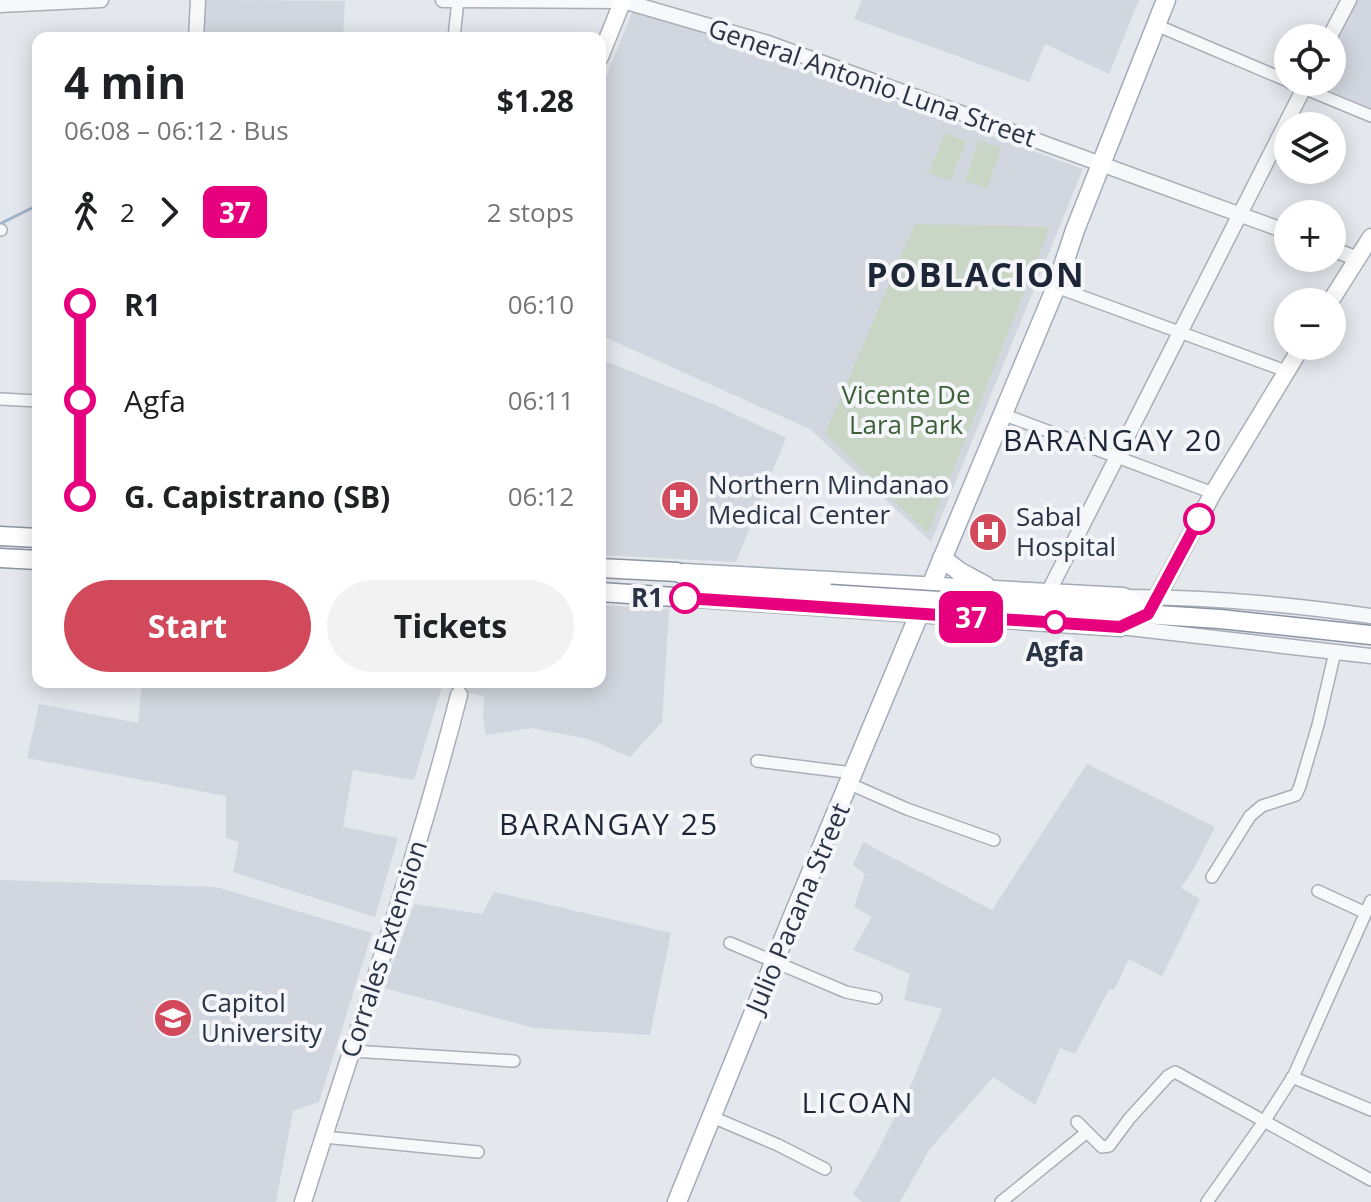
<!DOCTYPE html>
<meta charset="utf-8">
<style>
:root{--surface:#fff;--page:#f2f2f2;--text:#202124;--muted:#757577;--accent:#d1495b}
body{margin:0;font-family:"Open Sans",sans-serif;background:var(--page);color:var(--text);height:100vh;display:flex;flex-direction:column;font-size:30px;white-space:nowrap}
*{box-sizing:border-box;margin:0}
p{font-size:26px;color:var(--muted)}
.icon{flex:none;width:44px;height:44px;fill:none;stroke:currentColor;stroke-width:2;stroke-linecap:round;stroke-linejoin:round}
.map{position:relative;flex:1;overflow:hidden}
.details{position:absolute;left:32px;top:32px;width:574px;height:656px;display:flex;flex-direction:column;background:var(--surface);border-radius:16px;box-shadow:0 4px 20px #0003}
.details>*{flex:none}
.badge{padding:0 16px;border-radius:12px;font-size:28px;line-height:52px}
.fabs{position:absolute;left:1274px;top:24px;display:grid;gap:16px}
.fabs a{display:grid;place-items:center;width:72px;height:72px;border-radius:50%;background:var(--surface);box-shadow:0 4px 20px #0003;font-size:40px}
.map>.badge{position:absolute;translate:-50% -50%;box-shadow:0 0 0 4px #fff}
.legs{display:flex;align-items:center;gap:12px;height:88px;padding:0 32px;font-size:26px}
.legs p{margin-inline-start:auto}
.head{display:flex;align-items:center;justify-content:space-between;height:136px;padding:0 32px}
h1{font-size:44px;font-weight:700;line-height:60px}
.action{display:flex;gap:16px;margin-top:auto;padding:16px 32px}
.action a{flex:1;height:92px;border-radius:48px;background:var(--accent);color:#fff;font-size:32px;font-weight:700;line-height:92px;text-align:center}
.action a+a{background:var(--page);color:var(--text)}
ul{padding:0 32px;list-style:none}
li{display:flex;align-items:center;gap:28px;height:96px;font-size:30px}
li i{display:grid;place-items:center;width:12px;height:100%;margin:0 10px;background:currentColor}
li i::after{content:'';width:20px;height:20px;margin:-10px;border:6px solid;border-radius:50%;background:var(--surface)}
li p{margin-inline-start:auto}
li:first-child i{background:linear-gradient(#0000 50%,currentColor 0)}
li:last-child i{background:linear-gradient(currentColor 50%,#0000 0)}
.map>svg:first-child{display:block}
.built{fill:#d2d6de}
.green{fill:#c9d6c5}
.lines{fill:none;stroke-linecap:round;stroke-linejoin:round}
.stream{stroke:#9fb4cc;stroke-width:3}
.minor-casing{stroke:#a9aeb7;stroke-width:14}
.tertiary-casing{stroke:#a9aeb7;stroke-width:17}
.secondary-casing{stroke:#a9aeb7;stroke-width:19}
.primary-casing{stroke:#a3abb8;stroke-width:21}
.trunk-casing{stroke:#8b94a3;stroke-width:21}
.minor{stroke:#f7f8fa;stroke-width:11}
.tertiary{stroke:#f7f8fa;stroke-width:14}
.secondary{stroke:#fff;stroke-width:16}
.primary{stroke:#fff;stroke-width:18}
.trunk{stroke:#fff;stroke-width:18}
.trunk-bridge-casing{stroke:#8b94a3;stroke-width:21;stroke-linecap:butt}
.trunk-bridge{stroke:#fff;stroke-width:18}
.line-1-casing{stroke:#fff;stroke-width:18}
.line-1{stroke:#e6007e;stroke-width:12}
.stop-1-dot{fill:#fff;stroke:#e6007e;stroke-width:4}
.labels{text-anchor:middle;stroke-width:8;stroke-linejoin:round;paint-order:stroke}
.street-label{font-size:26px;fill:#2b3445;stroke:#f4f6f9}
.park-label{font-size:26px;fill:#3f6138;stroke:#f4f6f9}
.poi-label{font-size:26px;fill:#2b3445;stroke:#f4f6f9;text-anchor:start}
.stop-label{font-size:26px;font-weight:bold;fill:#2b3445;stroke:#f4f6f9;text-anchor:end}
.neighbourhood-label{font-size:28px;letter-spacing:2px;fill:#1d2536;stroke:#f4f6f9}
.quarter-label{font-size:30px;letter-spacing:2px;fill:#1d2536;stroke:#f4f6f9}
.district-label{font-size:34px;font-weight:bold;letter-spacing:2px;fill:#1d2536;stroke:#f4f6f9}
</style>
<div class="map">
<svg width="1371" height="1202" viewBox="0 0 1371 1202">
<rect width="100%" height="100%" fill="#e4e7ec"/>
<!-- built -->
<path class="built" d="M202 0 345 1 343 38H199Z
M862 0H1139L1109 74 1045 44 1029 82 854 19Z
M1354 0H1371V109L1314 84 1315 82H1332V46Z
M634 8 1083 169 931 542 810 429 600 335V91Z
M600 359 715 405 786 438 736 562 600 555Z
M600 605 669 609 662 722 630 757 589 739 532 728 486 735 483 716 484 696 442 687 414 780 353 770 343 827 398 838 375 917 233 872 239 842 226 838V796L27 758 39 704 138 723 142 682H600Z
M1087 764 1215 827 1196 865 1181 888 1200 899 1162 976 1129 959 1114 990 1109 989 1075 1054 1060 1048 1035 1105 993 1077 929 1150 900 1202H862L853 1194 876 1155 914 1078 942 1009 904 1000 910 974 853 950 872 917 854 907 865 874 853 865 863 842 992 910Z
M0 880 216 887 372 933 319 1102 293 1111 276 1202H0Z
M494 892 671 933 650 1035 534 1028 384 988 414 904 482 914Z"/>
<!-- green -->
<path class="green" d="M945 133 966 141 950 181 929 173Z
M979 140 1001 148 987 188 965 181Z
M915 224 1050 227 928 533 825 434Z"/>
<g class="lines">
<!-- stream -->
<path class="stream" d="M0 224 38 205"/>
<defs>
<path id="minor" d="M1156 25 1288 81
M454 38 458 0
M1289 82 1371 116
M0 230H1
M1056 287 1286 371
M0 399 38 401
M1002 414 1213 493
M757 761 853 773
M850 784 907 809 994 840
M1212 877 1250 816 1262 806 1296 795 1300 786 1318 725 1335 652
M1318 891 1366 913
M730 943 846 992 876 998
M352 1051 514 1061
M1292 1077 1371 1110
M710 1116 778 1145 825 1169
M1077 1122 1102 1147 1109 1146 1129 1119 1168 1076 1175 1072 1371 1180
M324 1137 478 1152
M1001 1202 1087 1132
M1207 1202 1265 1120 1294 1075 1371 901"/>
<path id="tertiary" d="M443 0 623 1 768 43 1288 232
M0 5 101 0
M196 38 198 0
M1329 38 1349 0
M1332 249 1358 259
M1048 593 1307 82
M1123 597C1206 597 1289 604 1371 616
M1120 627 1371 656"/>
<path id="secondary" d="M600 57 623 0
M1330 302 1371 237
M1148 614 1213 493 1302 346
M303 1202C356 1033 415 867 459 695"/>
<path id="primary" d="M942 558 960 572 986 586
M684 573 1123 597 1148 614
M682 597 1120 627 1148 614
M677 1202 790 923 1056 287 1075 230 1166 0"/>
<path id="trunk" d="M0 536 38 538
M0 558 38 560
M600 568 677 572 714 587
M600 592 675 597 714 587 830 594
M1002 605 1220 619 1371 635"/>
</defs>
<!-- minor casing -->
<use href="#minor" class="minor-casing"/>
<!-- tertiary casing -->
<use href="#tertiary" class="tertiary-casing"/>
<!-- secondary casing -->
<use href="#secondary" class="secondary-casing"/>
<!-- primary casing -->
<use href="#primary" class="primary-casing"/>
<!-- trunk casing -->
<use href="#trunk" class="trunk-casing"/>
<!-- minor -->
<use href="#minor" class="minor"/>
<!-- tertiary -->
<use href="#tertiary" class="tertiary"/>
<!-- secondary -->
<use href="#secondary" class="secondary"/>
<!-- primary -->
<use href="#primary" class="primary"/>
<!-- trunk -->
<use href="#trunk" class="trunk"/>
<defs>
<path id="trunk-bridge" d="M830 594 1002 605"/>
</defs>
<!-- trunk-bridge casing -->
<use href="#trunk-bridge" class="trunk-bridge-casing"/>
<!-- trunk-bridge -->
<use href="#trunk-bridge" class="trunk-bridge"/>
</g>
<g class="lines">
<defs>
<path id="line-1" d="M685 598 1120 627 1148 614 1199 519"/>
</defs>
<!-- line-1 casing -->
<use href="#line-1" class="line-1-casing"/>
<!-- line-1 -->
<use href="#line-1" class="line-1"/>
</g>
<!-- icons -->
<defs>
<symbol id="hospital-disc" viewBox="-11 -11 22 22"><circle r="9.5" fill="#d1495b" stroke="#f4f6f9"/><path d="M-5-5h3v3.5h4V-5h3V5h-3V1.5h-4V5h-3Z" fill="#fff"/></symbol>
<symbol id="university-disc" viewBox="-11 -11 22 22"><circle r="9.5" fill="#d1495b" stroke="#f4f6f9"/><path d="M0-5L7-2L0 1L-7-2ZM-4 1L0 2.5L4 1V4Q0 6-4 4Z" fill="#fff"/></symbol>
</defs>
<g fill-rule="evenodd">
<use href="#hospital-disc" x="658" y="478" width="44" height="44"/>
<use href="#hospital-disc" x="966" y="510" width="44" height="44"/>
<use href="#university-disc" x="151" y="996" width="44" height="44"/>
</g>
<!-- markers -->
<g class="stop-1-dot">
<circle cx="1199" cy="519" r="14"/>
<circle cx="685" cy="598" r="14"/>
<circle cx="1055" cy="622" r="10"/>
</g>
<g class="labels">
<!-- street labels -->
<g class="street-label">
<text transform="translate(872 83) rotate(19)" y="9">General Antonio Luna Street</text>
<text transform="translate(798 908) rotate(-67)" y="9">Julio Pacana Street</text>
<text transform="translate(384 949) rotate(-72)" y="9">Corrales Extension</text>
</g>
<!-- park labels -->
<g class="park-label">
<text x="906" y="404">Vicente De<tspan x="906" dy="30">Lara Park</tspan></text>
</g>
<!-- poi labels -->
<g class="poi-label">
<text x="708" y="494">Northern Mindanao<tspan x="708" dy="30">Medical Center</tspan></text>
<text x="1016" y="526">Sabal<tspan x="1016" dy="30">Hospital</tspan></text>
<text x="201" y="1012">Capitol<tspan x="201" dy="30">University</tspan></text>
</g>
<!-- stop labels -->
<g class="stop-label">
<text x="663" y="607">R1</text>
<text x="1055" y="661" text-anchor="middle">Agfa</text>
</g>
<!-- neighbourhood labels -->
<g class="neighbourhood-label">
<text x="858" y="1113">LICOAN</text>
</g>
<!-- quarter labels -->
<g class="quarter-label">
<text x="1113" y="451">BARANGAY 20</text>
<text x="609" y="835">BARANGAY 25</text>
</g>
<!-- district labels -->
<g class="district-label">
<text x="976" y="287">POBLACION</text>
</g>
</g>
</svg>
<div class="fabs">
<a><svg class="icon" aria-label="locate" viewBox="0 0 24 24"><circle cx="12" cy="12" r="6"/><path d="M12 2v4M12 18v4M2 12h4M18 12h4"/></svg></a>
<a><svg class="icon" aria-label="layers" viewBox="0 0 24 24"><path d="M12 4l9 5-9 5-9-5zM3 14l9 5 9-5"/></svg></a>
<a>+</a>
<a>−</a>
</div>
<b class="badge" style="left:971px;top:617px;background:#e6007e;color:#fff">37</b>
<section class="details">
<div class="head"><div><h1>4 min</h1><p>06:08 – 06:12 · Bus</p></div><b>$1.28</b></div>
<div class="legs"><svg class="icon" aria-label="walk" viewBox="0 0 24 24"><circle cx="13" cy="4" r="2"/><path d="M13 8l-2 6 4 7M11 14l-3 7M7 12l3-4h3l4 4"/></svg>2<svg class="icon" aria-label="forward" viewBox="0 0 24 24"><path d="M9 5l7 7-7 7"/></svg><b class="badge" style="background:#e6007e;color:#fff">37</b><p>2 stops</p></div>
<ul>
<li><i style="color:#e6007e"></i><b>R1</b><p>06:10</p></li>
<li><i style="color:#e6007e"></i><span>Agfa</span><p>06:11</p></li>
<li><i style="color:#e6007e"></i><b>G. Capistrano (SB)</b><p>06:12</p></li>
</ul>
<div class="action"><a>Start</a><a>Tickets</a></div>
</section>
</div>
